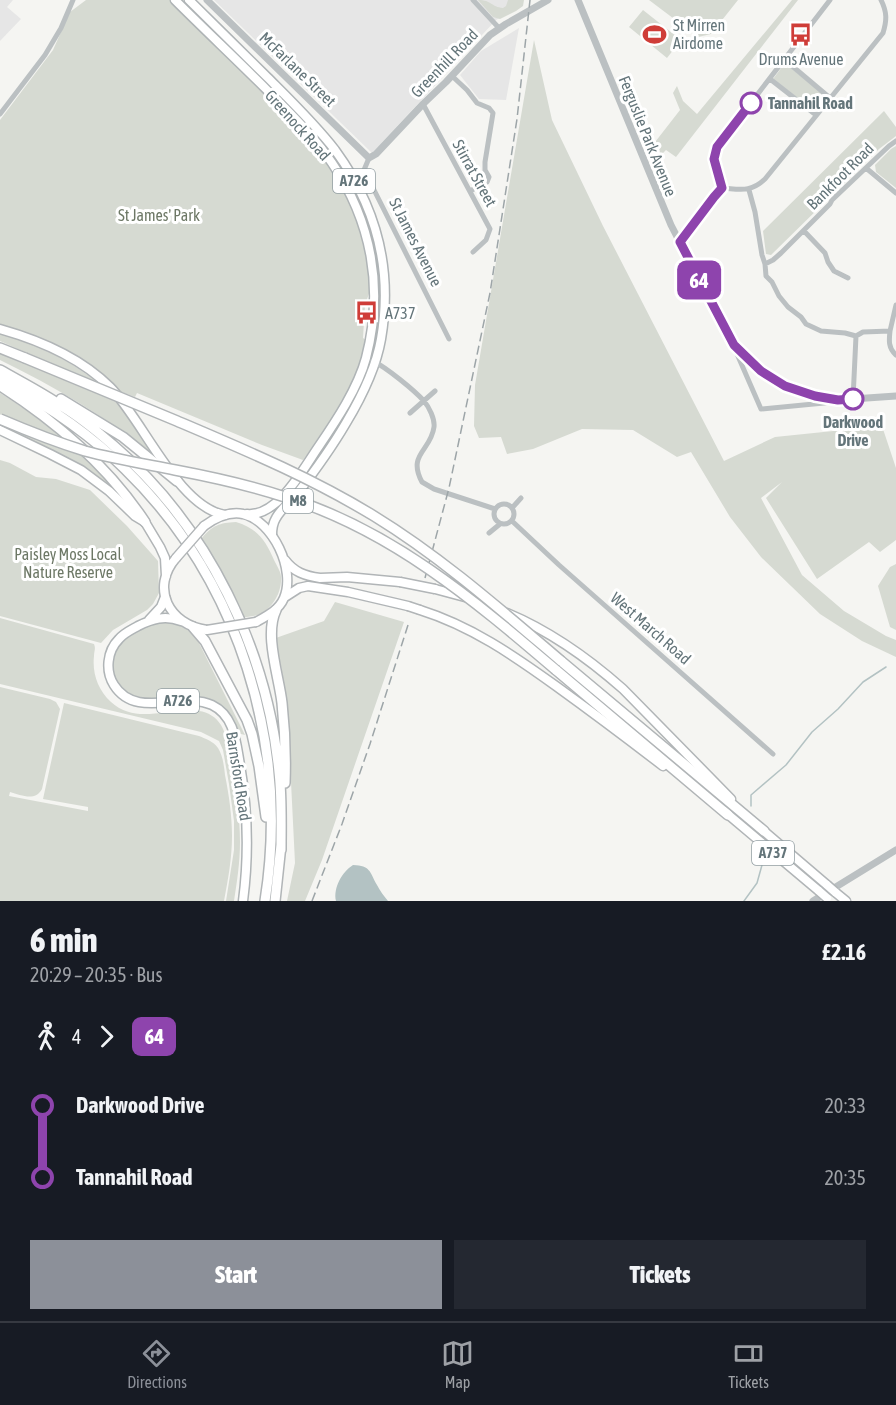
<!DOCTYPE html>
<meta charset="utf-8">
<style>
:root{--surface:#171b24;--page:#242831;--text:#f1f3f6;--muted:#9ea1a6;--line:#363941;--accent:#8c9099}
body{margin:0;font-family:"Asap Condensed",sans-serif;background:var(--page);color:var(--text);height:100vh;display:flex;flex-direction:column;font-size:22px;white-space:nowrap}
*{box-sizing:border-box;margin:0}
p{font-size:20px;color:var(--muted)}
.icon{flex:none;width:33px;height:33px;fill:none;stroke:currentColor;stroke-width:2;stroke-linecap:round;stroke-linejoin:round}
.map{position:relative;height:901px;overflow:hidden}
.panel{display:flex;flex-direction:column;background:var(--surface);flex:1}
.panel>*{flex:none}
.badge{padding:0 12px;border-radius:9px;font-size:21px;line-height:39px}
.map>.badge{position:absolute;translate:-50% -50%;box-shadow:0 0 0 3px #fff}
.legs{display:flex;align-items:center;gap:9px;height:66px;padding:0 30px;font-size:20px}
.legs p{margin-inline-start:auto}
.head{display:flex;align-items:center;justify-content:space-between;height:102px;padding:0 30px}
h1{font-size:33px;font-weight:800;line-height:45px}
.primary-button{display:flex;gap:12px;margin-top:auto;padding:12px 30px}
.primary-button a{flex:1;height:69px;border-radius:0px;background:var(--accent);color:#fff;font-size:24px;font-weight:800;line-height:69px;text-align:center}
.primary-button a+a{background:var(--page);color:var(--text)}
ul{padding:0 30px;list-style:none}
li{display:flex;align-items:center;gap:21px;height:72px;font-size:22px}
li i{display:grid;place-items:center;width:9px;height:100%;margin:0 8px;background:currentColor}
li i::after{content:'';width:15px;height:15px;margin:-8px;border:4px solid;border-radius:50%;background:var(--surface)}
li p{margin-inline-start:auto}
li:first-child i{background:linear-gradient(#0000 50%,currentColor 0)}
li:last-child i{background:linear-gradient(currentColor 50%,#0000 0)}
.menu{display:flex;justify-content:space-around;align-items:center;height:84px;border-top:2px solid var(--line);background:var(--surface);font-size:16px;color:var(--muted)}
.menu a{display:grid;justify-items:center;gap:3px}
.menu .active{color:var(--accent)}
.map>svg:first-child{display:block}
.built{fill:#e6e6e6}
.green{fill:#d6dad2}
.water{fill:#b3c2c3}
.lines{fill:none;stroke-linecap:round;stroke-linejoin:round}
.stream{stroke:#b3c2c3;stroke-width:1.5}
.primary-casing{stroke:#afb4b6;stroke-width:11}
.trunk-casing{stroke:#b1b5b7;stroke-width:11}
.motorway-casing{stroke:#b1b5b7;stroke-width:12}
.minor{stroke:#bbc0c2;stroke-width:5}
.tertiary{stroke:#bbc0c2;stroke-width:7}
.primary{stroke:#fff;stroke-width:8}
.trunk{stroke:#fff;stroke-width:8}
.motorway{stroke:#fff;stroke-width:9}
.rail{stroke:#9da5a8;stroke-width:1.5;stroke-dasharray:9 4.5;stroke-linecap:butt}
.trunk-bridge-casing{stroke:#b1b5b7;stroke-width:11;stroke-linecap:butt}
.motorway-bridge-casing{stroke:#b1b5b7;stroke-width:12;stroke-linecap:butt}
.trunk-bridge{stroke:#fff;stroke-width:8}
.motorway-bridge{stroke:#fff;stroke-width:9}
.line-1-casing{stroke:#fff;stroke-width:14}
.line-1{stroke:#8e44ad;stroke-width:9}
.stop-1-dot{fill:#fff;stroke:#8e44ad;stroke-width:3}
.labels{text-anchor:middle;stroke-width:6;stroke-linejoin:round;paint-order:stroke}
.shield{fill:#fff;stroke:#929ea2;stroke-width:1.5}
.shield-label{font-size:15px;font-weight:bold;fill:#64757a}
.poi-label{font-size:16px;fill:#64757a;stroke:#fff;text-anchor:start}
.street-label{font-size:16px;fill:#64757a;stroke:#fff}
.stop-label{font-size:16px;font-weight:bold;fill:#64757a;stroke:#fff;text-anchor:start}
.park-label{font-size:16px;fill:#6d7866;stroke:#fff}
</style>
<div class="map">
<svg width="896" height="901" viewBox="0 0 896 901">
<rect width="100%" height="100%" fill="#f5f5f2"/>
<!-- built -->
<path class="built" d="M0 0H13L7 7 21 19 0 41Z
M214 0H508L514 10 496 20 372 153Z
M519 28 506 100 479 99 460 75 481 51Z"/>
<!-- green -->
<path class="green" d="M86 0H171L285 113 320 152 332 169 352 204 367 252 371 288 365 305 363 338 366 340C364 349 361 358 358 367 347 400 325 432 303 460L262 445 137 393 135 397 116 390 86 365 17 330 0 324V120L53 50 70 12Z
M478 0C492 0 491 7 503 8L506 6 508 0H524L523 6 516 11 500 19 493 17Z
M649 0H738L711 34 698 37Z
M792 0H798L676 157 666 150 662 154 652 146 680 110 673 93 677 86 683 101 697 114Z
M643 10 681 40 667 58 629 27Z
M534 40 552 120 603 226 724 461 775 437 882 426 896 468V540L880 552 869 542 817 579 766 498 782 482 761 498 802 575 844 611 886 636 896 640V657L862 641 820 614 761 557 730 517 691 452 677 457 633 430 582 429 533 449 507 454 501 437 479 438 474 426 475 385Z
M785 63 827 98 816 112 773 79Z
M884 111 896 127V136L879 149 771 255 766 254 763 231Z
M896 146V188L876 172 875 165 891 149Z
M0 333C46 348 89 368 122 407 134 420 143 437 153 453L151 454C106 416 53 386 0 360V353L23 362 27 353 0 341Z
M0 393C29 411 56 431 82 454 95 466 107 477 118 491H115L88 472 59 454 0 425Z
M0 460 10 463 36 477 56 479 90 490 127 526 158 561 159 593 153 604 147 610 113 630 101 643 0 616Z
M236 522C257 528 266 541 274 560 277 566 281 572 281 577 282 593 272 609 258 615 254 616 248 617 244 617L217 566 201 539C213 525 219 523 236 522Z
M896 564V630L890 627 878 586 890 567Z
M335 602 404 622 322 860 305 901H287L295 863 291 782 287 704 281 666 273 639 324 621Z
M0 618 94 644C96 649 94 651 94 656 92 673 98 690 111 702 138 726 168 706 199 711 208 712 216 717 221 725 228 737 229 752 231 765 236 790 240 816 240 842 240 862 237 882 234 901H226L234 850V821L229 784 223 750 219 741 201 732 0 684Z
M169 619 186 628 196 637 245 735 237 733C222 689 198 696 159 699 150 700 140 701 132 697 122 693 114 683 113 673 113 668 111 663 112 659 114 637 151 624 169 619Z
M0 687 50 699 56 702 60 709 42 789C35 802 21 795 10 792L9 796 88 811V807L43 799 64 703 199 736C206 739 213 741 218 748 223 756 224 766 225 775 229 795 232 816 232 836 232 858 228 880 224 901H0Z"/>
<!-- water -->
<path class="water" d="M353 865C371 866 369 871 377 885 380 891 384 896 388 901H336C333 888 342 872 353 865Z"/>
<g class="lines">
<!-- stream -->
<path class="stream" d="M751 806V795L786 765 812 732 838 709 863 682 886 667
M744 901 757 883 762 865"/>
<defs>
<path id="primary" d="M175 0C205 30 236 59 266 89 289 112 314 136 332 163 372 222 384 289 366 358 358 388 336 421 319 446 303 469 278 517 247 514
M189 0C215 26 241 51 267 77 290 100 315 124 335 150 376 206 393 270 381 339 376 368 361 398 346 423 332 447 314 472 297 494 290 502 281 509 276 518 273 523 272 529 272 535
M149 620 161 607 165 597
M181 621C165 615 152 619 138 626 131 630 124 633 119 639 107 651 105 671 114 685 136 720 182 691 212 705 235 716 236 743 240 765 248 810 249 855 243 901"/>
<path id="trunk" d="M0 329C39 340 81 358 110 387 143 420 178 507 225 515
M0 430 50 454 81 470 109 491 135 516 145 522 160 547 165 558 166 576
M204 526C215 518 228 511 243 514 273 521 296 570 284 598 279 610 267 616 256 622
M176 558C150 588 169 625 207 630
M285 560C294 572 305 576 320 578L347 577 400 582
M435 589 476 600 496 608
M285 597 299 588 308 586 348 592 408 606
M420 610C471 626 513 655 556 686 592 712 628 739 663 766
M507 613C550 631 588 658 623 689L731 799
M724 811 819 891
M759 827 827 885
M835 892 846 901"/>
<path id="motorway" d="M0 348 25 358
M0 370C21 382 43 393 63 407 81 418 98 432 114 446 208 527 267 649 279 772 282 798 281 824 281 850
M0 379C45 404 88 432 125 469 239 580 290 744 265 901
M2 387C58 423 108 466 145 522
M61 399 123 437 177 481
M276 610C264 635 279 676 282 703 285 730 286 756 285 783
M193 627 205 641 247 720 252 734 259 766 266 817
M561 661 764 831
M556 670 728 815
M275 901 281 845"/>
</defs>
<!-- primary casing -->
<use href="#primary" class="primary-casing"/>
<!-- trunk casing -->
<use href="#trunk" class="trunk-casing"/>
<!-- motorway casing -->
<use href="#motorway" class="motorway-casing"/>
<!-- minor -->
<path class="minor" d="M473 0 499 28
M785 60 830 98
M452 76 467 90 477 103 489 108 493 113 485 162V170L489 177 487 182 470 191
M770 79 816 115
M423 104 490 229 486 240 473 252
M0 114 45 55 61 28 73 0
M369 158 364 170 449 339
M866 168 896 193
M722 188C740 189 750 193 765 179L883 33C887 20 887 12 881 0
M722 188 714 159 717 147 830 0
M749 190 755 212 762 255 765 264 766 276 772 282 779 296 788 307 801 317 806 324 821 331 845 333 856 336 863 332 890 331 896 305
M804 231 825 253 828 262 834 271 848 278
M680 242 722 188
M765 264 773 260 781 253 830 204 832 200 889 146 896 141
M890 331C889 340 888 348 896 355
M734 347 761 409 824 403 834 401
M373 361C387 368 414 390 424 401 429 407 435 419 434 427 431 451 407 454 422 482L434 489 495 509
M853 399 856 336
M410 413 435 391
M494 514a10 10 0 1 1 20 0a10 10 0 1 1-20 0Z
M512 508 521 498
M512 521 559 565 773 754
M489 533 500 524"/>
<!-- tertiary -->
<path class="tertiary" d="M207 0 369 158 376 154 423 104 446 82 490 35 506 24 548 0
M578 0 671 225 733 345 761 371 785 386 815 396 838 400 896 396
M813 901 896 850"/>
<!-- primary -->
<use href="#primary" class="primary"/>
<!-- trunk -->
<use href="#trunk" class="trunk"/>
<!-- motorway -->
<use href="#motorway" class="motorway"/>
<!-- rail -->
<path class="rail" d="M425 578 449 488 490 293 517 119 530 0
M312 901 342 824 370 744 408 625"/>
<defs>
<path id="trunk-bridge" d="M176 558 204 526
M400 582 435 589
M408 606 420 610
M207 630 256 622
M827 885 835 892
M819 891 827 898"/>
<path id="motorway-bridge" d="M25 358C76 379 126 400 177 421 245 450 310 477 374 516 441 557 501 610 561 661
M0 419C28 431 56 442 85 451 115 459 145 464 175 470 212 477 249 485 285 497 390 529 474 600 556 670"/>
</defs>
<!-- trunk-bridge casing -->
<use href="#trunk-bridge" class="trunk-bridge-casing"/>
<!-- motorway-bridge casing -->
<use href="#motorway-bridge" class="motorway-bridge-casing"/>
<!-- trunk-bridge -->
<use href="#trunk-bridge" class="trunk-bridge"/>
<!-- motorway-bridge -->
<use href="#motorway-bridge" class="motorway-bridge"/>
</g>
<g class="lines">
<defs>
<path id="line-1" d="M751 103 717 147 714 159 722 188 714 197 680 242 734 345 761 371 785 386 815 396 838 400 853 399"/>
</defs>
<!-- line-1 casing -->
<use href="#line-1" class="line-1-casing"/>
<!-- line-1 -->
<use href="#line-1" class="line-1"/>
</g>
<!-- icons -->
<defs>
<symbol id="stadium-bare" viewBox="-9 -9 18 18"><path d="M0-5a6.5 5 0 1 0 0 10a6.5 5 0 1 0 0-10ZM-3.5-1.8h7v3.6h-7Z" fill="#cf3d38" stroke="#fff" stroke-width="2.5" paint-order="stroke"/></symbol>
<symbol id="bus-bare" viewBox="-9 -9 18 18"><path d="M-5-6H5V4H4V6H2V4H-2V6H-4V4H-5ZM-3.5-4V0h7V-4ZM-3.5 1.2v1.5H-2V1.2ZM2 1.2v1.5H3.5V1.2Z" fill="#cf3d38" stroke="#fff" stroke-width="2.5" paint-order="stroke"/></symbol>
</defs>
<g fill-rule="evenodd">
<use href="#stadium-bare" x="638" y="18" width="33" height="33"/>
<use href="#bus-bare" x="784" y="18" width="33" height="33"/>
<use href="#bus-bare" x="350" y="296" width="33" height="33"/>
</g>
<!-- markers -->
<g class="stop-1-dot">
<circle cx="751" cy="103" r="10"/>
<circle cx="853" cy="399" r="10"/>
</g>
<g class="labels">
<!-- shield labels -->
<g class="shield">
<rect x="333" y="169" width="42" height="24" rx="4.5"/>
<rect x="283" y="489" width="30" height="24" rx="4.5"/>
<rect x="157" y="689" width="42" height="24" rx="4.5"/>
<rect x="752" y="841" width="42" height="24" rx="4.5"/>
</g>
<g class="shield-label">
<text x="354" y="186">A726</text>
<text x="298" y="506">M8</text>
<text x="178" y="706">A726</text>
<text x="773" y="858">A737</text>
</g>
<!-- poi labels -->
<g class="poi-label">
<text x="673" y="31">St Mirren<tspan x="673" dy="18">Airdome</tspan></text>
<text x="801" y="65" text-anchor="middle">Drums Avenue</text>
<text x="385" y="319">A737</text>
</g>
<!-- street labels -->
<g class="street-label">
<text transform="translate(444 63) rotate(-46)" y="6">Greenhill Road</text>
<text transform="translate(298 69) rotate(44)" y="6">McFarlane Street</text>
<text transform="translate(298 125) rotate(48)" y="6">Greenock Road</text>
<text transform="translate(648 136) rotate(68)" y="6">Ferguslie Park Avenue</text>
<text transform="translate(475 173) rotate(61)" y="6">Stirrat Street</text>
<text transform="translate(840 176) rotate(-45)" y="6">Bankfoot Road</text>
<text transform="translate(416 242) rotate(63)" y="6">St James Avenue</text>
<text transform="translate(651 628) rotate(41)" y="6">West March Road</text>
<text transform="translate(239 776) rotate(81)" y="6">Barnsford Road</text>
</g>
<!-- stop labels -->
<g class="stop-label">
<text x="768" y="109">Tannahil Road</text>
<text x="853" y="428" text-anchor="middle">Darkwood<tspan x="853" dy="18">Drive</tspan></text>
</g>
<!-- park labels -->
<g class="park-label">
<text x="159" y="221">St James' Park</text>
<text x="68" y="560">Paisley Moss Local<tspan x="68" dy="18">Nature Reserve</tspan></text>
</g>
</g>
</svg>
<b class="badge" style="left:699px;top:280px;background:#8e44ad;color:#fff">64</b>
</div>
<section class="panel">
<div class="head"><div><h1>6 min</h1><p>20:29 – 20:35 · Bus</p></div><b>£2.16</b></div>
<div class="legs"><svg class="icon" aria-label="walk" viewBox="0 0 24 24"><circle cx="13" cy="4" r="2"/><path d="M13 8l-2 6 4 7M11 14l-3 7M7 12l3-4h3l4 4"/></svg>4<svg class="icon" aria-label="forward" viewBox="0 0 24 24"><path d="M9 5l7 7-7 7"/></svg><b class="badge" style="background:#8e44ad;color:#fff">64</b></div>
<ul>
<li><i style="color:#8e44ad"></i><b>Darkwood Drive</b><p>20:33</p></li>
<li><i style="color:#8e44ad"></i><b>Tannahil Road</b><p>20:35</p></li>
</ul>
<div class="primary-button"><a>Start</a><a>Tickets</a></div>
</section>
<nav class="menu">
<a class="active"><svg class="icon" aria-label="directions" viewBox="0 0 24 24"><path d="M12 3l9 9-9 9-9-9zM9 14v-3h6M13 9l2 2-2 2"/></svg>Directions</a>
<a><svg class="icon" aria-label="map" viewBox="0 0 24 24"><path d="M3 6l6-2 6 2 6-2v14l-6 2-6-2-6 2zM9 4v14M15 6v14"/></svg>Map</a>
<a><svg class="icon" aria-label="tickets" viewBox="0 0 24 24"><path d="M3 7h18v10H3zM15 7v10"/></svg>Tickets</a>
</nav>
